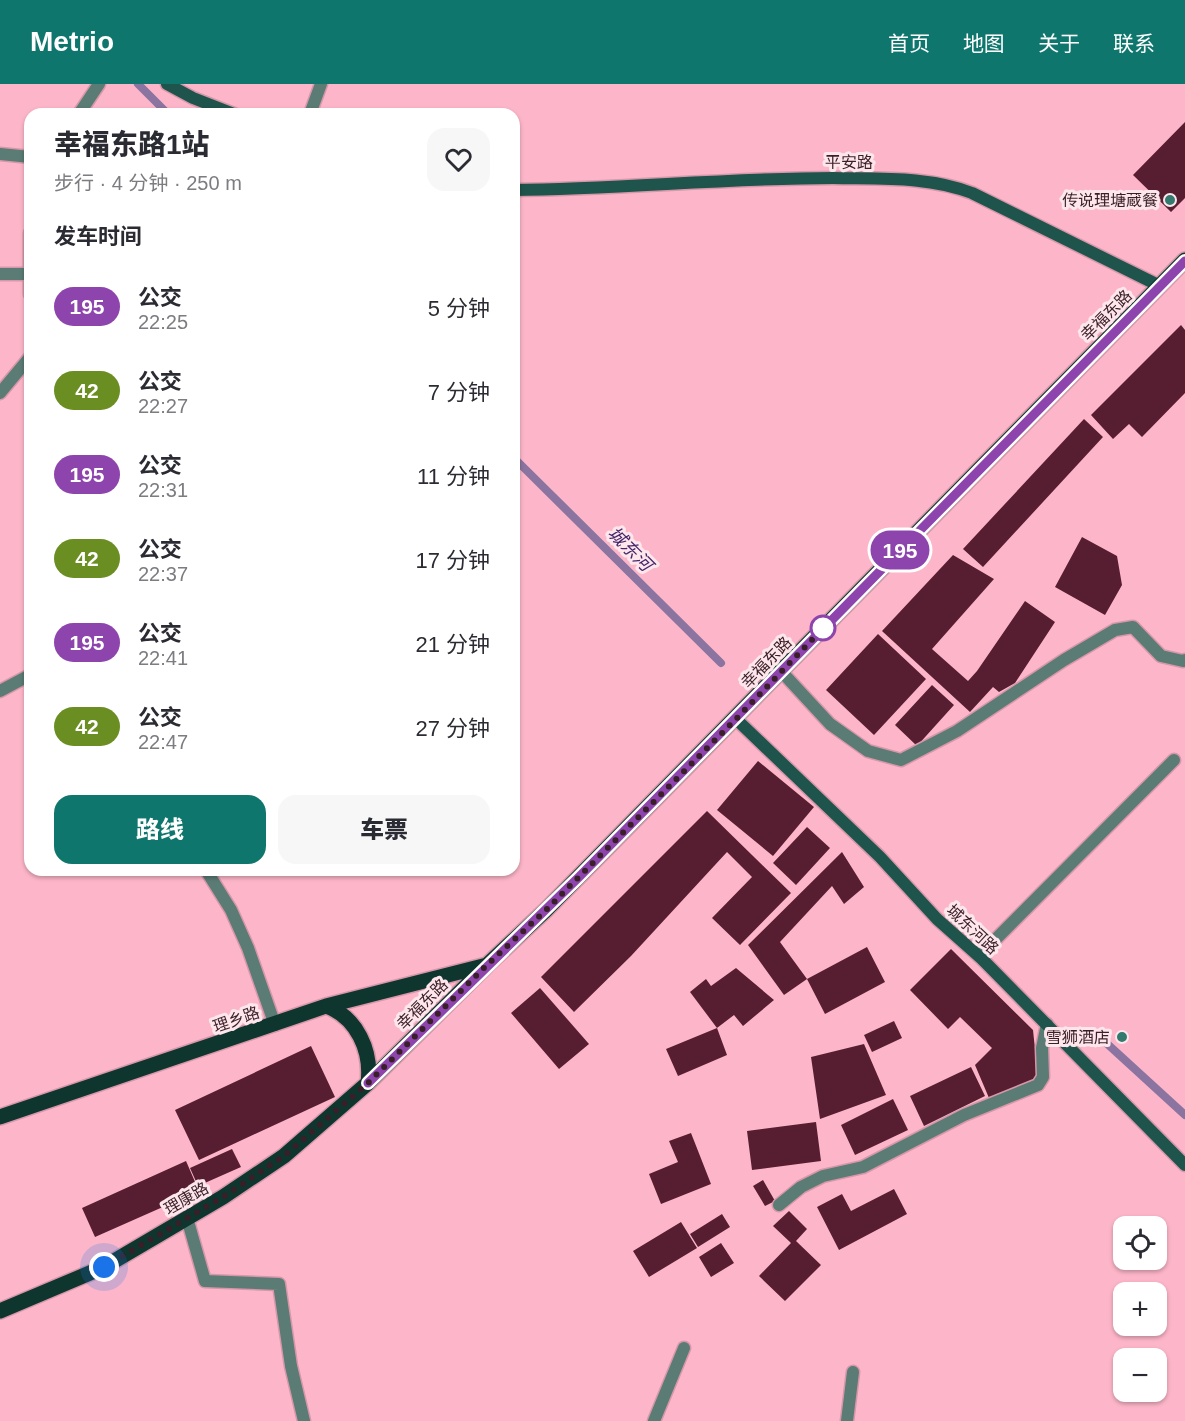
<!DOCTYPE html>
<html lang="zh">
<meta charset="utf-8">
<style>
:root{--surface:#fff;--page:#f7f7f7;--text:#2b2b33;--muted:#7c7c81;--accent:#0f766e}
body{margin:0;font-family:Arial,"Noto Sans SC",sans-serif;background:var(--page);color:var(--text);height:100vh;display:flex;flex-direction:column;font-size:22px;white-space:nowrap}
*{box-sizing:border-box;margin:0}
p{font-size:20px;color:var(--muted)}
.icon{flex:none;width:33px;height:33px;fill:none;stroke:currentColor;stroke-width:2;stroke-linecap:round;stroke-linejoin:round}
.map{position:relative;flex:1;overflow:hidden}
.sheet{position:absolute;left:24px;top:24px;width:496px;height:768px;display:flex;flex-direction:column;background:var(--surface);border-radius:18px;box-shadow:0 2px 4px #0004}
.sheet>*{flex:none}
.badge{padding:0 12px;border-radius:20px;font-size:21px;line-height:39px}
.buttons{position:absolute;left:1113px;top:1132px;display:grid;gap:12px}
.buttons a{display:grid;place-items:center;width:54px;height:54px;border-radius:12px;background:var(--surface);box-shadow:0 2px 4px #0004;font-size:30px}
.you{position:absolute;width:30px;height:30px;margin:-15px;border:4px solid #fff;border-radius:50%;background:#1a73e8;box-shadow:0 0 0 9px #1a73e833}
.map>.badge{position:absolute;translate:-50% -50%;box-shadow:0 0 0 3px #fff}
h2{padding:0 30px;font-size:22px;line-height:54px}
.round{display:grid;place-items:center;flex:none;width:63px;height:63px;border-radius:18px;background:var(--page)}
.summary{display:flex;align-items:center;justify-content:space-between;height:102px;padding:0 30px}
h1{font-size:28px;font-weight:800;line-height:45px}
.cta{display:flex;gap:12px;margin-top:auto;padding:12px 30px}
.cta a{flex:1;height:69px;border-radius:18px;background:var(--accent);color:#fff;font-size:24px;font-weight:800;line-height:69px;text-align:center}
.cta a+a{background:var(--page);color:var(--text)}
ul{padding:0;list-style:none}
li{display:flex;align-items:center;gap:18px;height:84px;padding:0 30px}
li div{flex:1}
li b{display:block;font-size:22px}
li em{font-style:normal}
li .badge{min-width:66px;font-weight:700;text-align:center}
header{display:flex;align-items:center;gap:36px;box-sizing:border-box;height:84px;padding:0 30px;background:var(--accent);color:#fff}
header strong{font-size:28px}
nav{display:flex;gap:33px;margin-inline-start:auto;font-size:21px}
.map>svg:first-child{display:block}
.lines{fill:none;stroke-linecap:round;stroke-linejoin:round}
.stream{stroke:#8b749f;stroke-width:8}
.building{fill:#571e32}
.lane-casing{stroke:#d698a9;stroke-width:15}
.street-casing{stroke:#d698a9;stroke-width:15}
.secondary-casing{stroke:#d698a9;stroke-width:15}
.primary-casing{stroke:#d698a9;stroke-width:18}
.lane{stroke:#5b7b75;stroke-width:12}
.street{stroke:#5b7b75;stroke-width:12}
.secondary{stroke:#1e544c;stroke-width:12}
.primary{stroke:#0f352f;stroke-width:15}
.line-casing{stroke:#fff;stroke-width:14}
.line{stroke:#8e44ad;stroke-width:9}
.walk{stroke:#391f27;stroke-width:6;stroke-dasharray:0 10.8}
.poi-dot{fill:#34796e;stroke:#fee7ec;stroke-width:2}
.stop-dot{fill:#fff;stroke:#8e44ad;stroke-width:3}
.labels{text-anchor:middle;stroke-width:6;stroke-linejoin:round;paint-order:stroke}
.street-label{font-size:16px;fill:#391f27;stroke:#fee7ec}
.poi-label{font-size:16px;fill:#391f27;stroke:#fee7ec;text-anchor:end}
.water-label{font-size:18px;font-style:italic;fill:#45266b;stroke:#fee7ec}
</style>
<header>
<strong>Metrio</strong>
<nav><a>首页</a><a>地图</a><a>关于</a><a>联系</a></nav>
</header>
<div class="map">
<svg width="1185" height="1337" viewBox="0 0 1185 1337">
<rect width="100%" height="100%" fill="#fdb6c9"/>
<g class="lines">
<!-- stream -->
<path class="stream" d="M138 0 168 30
M514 374 721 579
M1103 956 1185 1031"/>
</g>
<!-- building -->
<path class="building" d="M1185 38V114L1171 128 1133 91Z
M1181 241 1185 246V309L1142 353 1129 340 1113 355 1091 331Z
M1084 335 1103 353 983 483 963 465Z
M1082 453 1117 472 1122 501 1105 531 1055 503Z
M953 471 994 495 932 565 968 597 977 587 1025 517 1055 538 1015 599 999 608 993 603 970 628 882 547Z
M878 550 926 595 874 651 826 606Z
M932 601 954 621 917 662 895 641Z
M758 677 814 723 773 772 717 726Z
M707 727 791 809 740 861 712 834 752 793 727 768 631 872 574 928 541 893Z
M807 743 830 764 796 801 773 779Z
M842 768 864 803 844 820 832 802 780 858 807 895 784 911 748 861Z
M867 863 885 898 825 930 807 895Z
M951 865 1033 946 1038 994 989 1014 975 981 992 964 960 933 948 945 910 906Z
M736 884 774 916 743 942 734 931 717 944 690 908 706 895 711 902Z
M540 904 589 960 559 985 511 929Z
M894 937 902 954 872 968 864 951Z
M717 944 727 971 678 992 666 965Z
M864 960 886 1011 820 1035 811 973Z
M311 962 335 1013 199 1076 175 1026Z
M971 983 985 1012 924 1042 910 1012Z
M893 1015 908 1046 855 1071 841 1041Z
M816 1038 821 1077 752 1086 747 1047Z
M691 1049 711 1100 661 1120 649 1090 678 1078 669 1057Z
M232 1065 241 1083 198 1102 190 1084Z
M186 1077 199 1107 95 1153 82 1124Z
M763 1096 775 1117 765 1122 753 1102Z
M894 1105 907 1130 839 1166 817 1123 842 1110 851 1127Z
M789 1127 807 1145 796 1157 821 1181 785 1217 759 1192 791 1159 773 1142Z
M722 1130 730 1143 698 1163 690 1150Z
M681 1138 697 1164 649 1193 633 1167Z
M721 1159 734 1179 711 1193 699 1173Z"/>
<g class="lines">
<defs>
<path id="lane" d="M979 872 1174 676
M654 1337 684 1264"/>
<path id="street" d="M79 30 99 0
M310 30 321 0
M0 70 30 73
M30 149V210
M0 190H29
M0 309 30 273
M781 587 830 640 868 667 901 676 957 647 1064 576 1115 546 1133 543 1161 572 1183 577 1185 576
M0 607 30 591
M206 786 231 826 248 864 275 941
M779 1121 801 1103 823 1092 863 1083 964 1031 1038 1001 1043 993 1042 964 1047 940
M187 1134 205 1197 279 1200 291 1282 304 1337
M847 1337 853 1288"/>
<path id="secondary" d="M167 0 193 14 234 30
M514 106C621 105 727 94 833 94 880 95 928 92 972 109L1160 202
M736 635 880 773 937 835 982 875 1185 1081"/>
<path id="primary" d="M326 922C357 933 372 967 368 999
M0 1033 326 922 487 881
M0 1227 104 1183 223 1113 284 1072 368 999 487 881 546 826 1185 176"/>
</defs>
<!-- lane casing -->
<use href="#lane" class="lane-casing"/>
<!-- street casing -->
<use href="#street" class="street-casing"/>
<!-- secondary casing -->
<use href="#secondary" class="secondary-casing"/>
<!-- primary casing -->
<use href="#primary" class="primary-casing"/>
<!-- lane -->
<use href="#lane" class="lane"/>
<!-- street -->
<use href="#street" class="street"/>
<!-- secondary -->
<use href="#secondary" class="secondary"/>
<!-- primary -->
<use href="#primary" class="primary"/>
</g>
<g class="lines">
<defs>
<path id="line" d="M368 999 578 794 1185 177"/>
</defs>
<!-- line casing -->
<use href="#line" class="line-casing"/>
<!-- line -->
<use href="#line" class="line"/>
<!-- walk -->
<path class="walk" d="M104 1183 223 1113 284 1072 368 999 487 881 546 826 736 635 830 537 823 544"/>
</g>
<!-- markers -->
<g class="poi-dot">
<circle cx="1170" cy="116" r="6"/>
<circle cx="1122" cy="953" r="6"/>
</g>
<circle class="stop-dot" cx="823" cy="544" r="12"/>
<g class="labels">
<!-- street labels -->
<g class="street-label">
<text x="849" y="84">平安路</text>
<text transform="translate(1106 231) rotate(-45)" y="6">幸福东路</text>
<text transform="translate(766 578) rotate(-46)" y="6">幸福东路</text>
<text transform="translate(973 845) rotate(43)" y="6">城东河路</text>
<text transform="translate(422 920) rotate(-45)" y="6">幸福东路</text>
<text transform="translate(236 935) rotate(-19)" y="6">理乡路</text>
<text transform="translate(186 1114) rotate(-30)" y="6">理康路</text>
</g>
<!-- poi labels -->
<g class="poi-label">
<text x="1158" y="122">传说理塘蔵餐</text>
<text x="1110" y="959">雪狮酒店</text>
</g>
<!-- water labels -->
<g class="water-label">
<text transform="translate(630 465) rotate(45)" y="6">城东河</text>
</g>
</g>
</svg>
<div class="buttons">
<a><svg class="icon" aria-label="locate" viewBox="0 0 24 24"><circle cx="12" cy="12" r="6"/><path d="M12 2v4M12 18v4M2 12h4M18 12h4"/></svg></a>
<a>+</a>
<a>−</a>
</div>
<div class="you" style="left:104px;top:1183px"></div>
<b class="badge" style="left:900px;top:466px;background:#8e44ad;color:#fff">195</b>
<section class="sheet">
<div class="summary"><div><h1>幸福东路1站</h1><p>步行 · 4 分钟 · 250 m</p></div><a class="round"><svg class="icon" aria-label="heart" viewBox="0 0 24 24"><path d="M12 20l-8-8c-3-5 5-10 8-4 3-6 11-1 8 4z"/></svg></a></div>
<h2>发车时间</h2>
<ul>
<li><span class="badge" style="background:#8e44ad;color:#fff">195</span><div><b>公交</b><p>22:25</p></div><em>5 分钟</em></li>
<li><span class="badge" style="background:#6b8e23;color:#fff">42</span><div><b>公交</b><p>22:27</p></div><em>7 分钟</em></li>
<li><span class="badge" style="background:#8e44ad;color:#fff">195</span><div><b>公交</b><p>22:31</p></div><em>11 分钟</em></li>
<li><span class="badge" style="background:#6b8e23;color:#fff">42</span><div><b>公交</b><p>22:37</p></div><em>17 分钟</em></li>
<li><span class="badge" style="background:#8e44ad;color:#fff">195</span><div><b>公交</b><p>22:41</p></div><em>21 分钟</em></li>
<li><span class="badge" style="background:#6b8e23;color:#fff">42</span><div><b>公交</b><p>22:47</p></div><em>27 分钟</em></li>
</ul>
<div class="cta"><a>路线</a><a>车票</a></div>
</section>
</div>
